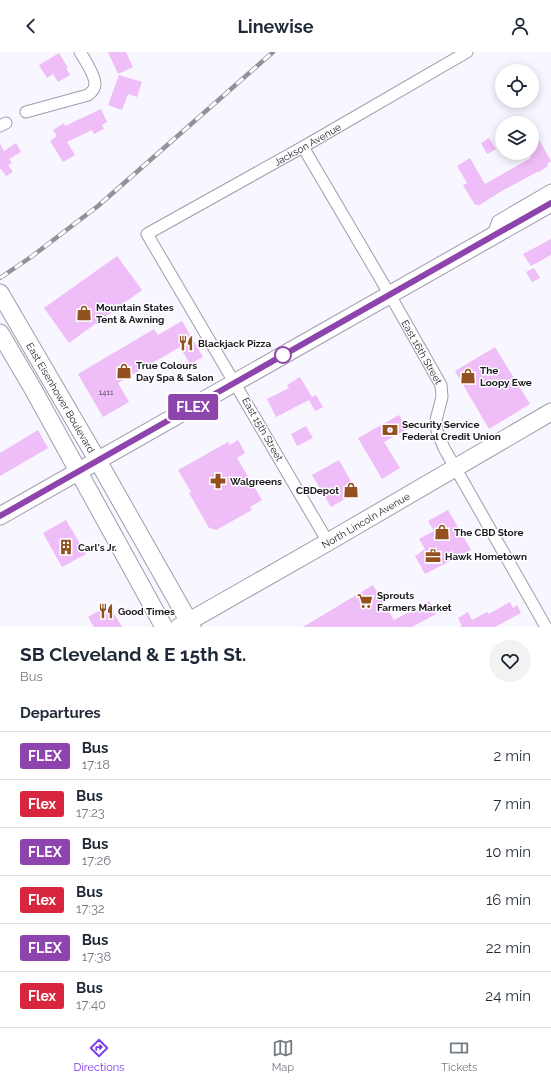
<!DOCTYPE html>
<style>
:root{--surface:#fff;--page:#f2f2f3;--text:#1f2937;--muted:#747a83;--line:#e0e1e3;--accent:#7c3aed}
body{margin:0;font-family:Raleway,sans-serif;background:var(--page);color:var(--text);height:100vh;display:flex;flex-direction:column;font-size:15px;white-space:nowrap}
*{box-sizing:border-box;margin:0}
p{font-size:13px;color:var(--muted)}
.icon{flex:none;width:22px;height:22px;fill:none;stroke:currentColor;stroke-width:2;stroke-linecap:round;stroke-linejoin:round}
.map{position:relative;height:575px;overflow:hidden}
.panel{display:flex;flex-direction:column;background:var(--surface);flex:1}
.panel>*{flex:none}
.badge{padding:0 8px;border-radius:3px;font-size:14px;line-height:26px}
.tools{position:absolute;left:495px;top:12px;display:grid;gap:8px}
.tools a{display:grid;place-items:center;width:44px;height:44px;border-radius:50%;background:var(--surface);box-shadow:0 2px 10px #0003;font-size:20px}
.map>.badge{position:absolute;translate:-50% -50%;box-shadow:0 0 0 2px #fff}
h2{padding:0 20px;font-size:15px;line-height:36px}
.round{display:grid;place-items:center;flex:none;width:42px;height:42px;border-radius:21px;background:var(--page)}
.overview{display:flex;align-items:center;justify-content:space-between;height:68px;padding:0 20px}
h1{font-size:19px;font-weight:700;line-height:30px}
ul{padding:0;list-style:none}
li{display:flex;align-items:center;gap:12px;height:48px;padding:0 20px;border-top:1px solid var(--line)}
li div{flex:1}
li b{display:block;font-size:15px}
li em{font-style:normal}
li .badge{min-width:44px;font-weight:700;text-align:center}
header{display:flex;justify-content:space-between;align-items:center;height:52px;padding:0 20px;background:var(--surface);font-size:18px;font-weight:700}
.menu{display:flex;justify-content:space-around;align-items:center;height:56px;border-top:1px solid var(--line);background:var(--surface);font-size:11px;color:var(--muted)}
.menu a{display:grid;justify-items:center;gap:2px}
.menu .active{color:var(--accent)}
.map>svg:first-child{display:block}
.building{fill:#efbdf8}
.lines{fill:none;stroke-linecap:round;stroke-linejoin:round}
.minor-casing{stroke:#a09caa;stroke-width:13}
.highway-casing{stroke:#a09caa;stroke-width:19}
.minor{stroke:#fff;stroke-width:11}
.highway{stroke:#fff;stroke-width:17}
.rail-casing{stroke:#949299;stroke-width:4.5}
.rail{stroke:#fff;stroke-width:3;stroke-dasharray:9;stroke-linecap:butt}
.line-casing{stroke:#fff;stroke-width:9}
.line{stroke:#8e44ad;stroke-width:6}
.stop-dot{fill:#fff;stroke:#8e44ad;stroke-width:2}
.labels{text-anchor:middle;stroke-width:3;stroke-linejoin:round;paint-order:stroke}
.number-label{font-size:8px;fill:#504255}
.street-label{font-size:10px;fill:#1b191f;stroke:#fff}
.poi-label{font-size:10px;font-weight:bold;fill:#1b191f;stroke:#fff;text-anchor:start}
</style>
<header><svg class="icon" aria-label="back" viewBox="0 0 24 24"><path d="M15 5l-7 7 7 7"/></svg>Linewise<svg class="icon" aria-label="person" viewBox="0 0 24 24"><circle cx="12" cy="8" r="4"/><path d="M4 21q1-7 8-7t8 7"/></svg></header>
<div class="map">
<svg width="551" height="575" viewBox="0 0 551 575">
<rect width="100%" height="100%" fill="#f8f6ff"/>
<!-- building -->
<path class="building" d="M108 0H126L133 15 118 22Z
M59 1 68 16H66L70 23 58 30 53 22 47 26 39 13Z
M119 23 142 30 137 45 128 42 122 58 108 53Z
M101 57 107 70 102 73 104 77 94 82 92 78 67 90 75 103 63 110 50 89 57 84 53 78 64 71 65 74Z
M532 75 551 109 547 112 548 114 539 120V119L500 140 478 154 477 152 475 153 463 133 467 131 457 114 470 106 485 132 531 106 530 104 532 103Z
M489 86 496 97 487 102 481 91Z
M16 91 21 100 9 107 12 111 8 113 13 120 6 124 1 117H0V92L4 99Z
M551 187V203L531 214 523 202Z
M117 204 142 238 69 291 44 256Z
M534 216 540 226 532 230 526 220Z
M182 269 203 305 190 312 180 295 118 331 129 350 103 365 78 322 154 277 158 283Z
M495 295 530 352 489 377 455 319Z
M300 325 312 345 316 343 323 355 315 359 309 348 276 365 267 347 289 336 287 333Z
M399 363 407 377 384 390 400 416 382 427 358 386Z
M306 374 313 386 297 394 291 382Z
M38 378 48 396 0 424V401Z
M238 388 245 401 237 406 262 448 250 455 252 458 216 478 209 476 189 441 191 440 178 418 228 390 230 393Z
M339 408 357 440 331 455 312 423Z
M448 458 471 498 425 522 415 504 425 497 419 487 434 479 428 469Z
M66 468 86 502 62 515 43 481Z
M373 533 394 568 429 549 436 562 412 575H303Z
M510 550 513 556 517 553 521 561 495 575H459L462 574 458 566 468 560 472 568 487 560 489 562Z
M109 553 122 575H94L88 565Z"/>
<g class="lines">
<defs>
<g id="minor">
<path d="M26 60 88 43C92 40 95 37 95 32 95 23 85 8 80 0"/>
<path d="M0 74 6 71"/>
<path id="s1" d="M303 95 390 243 441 333 442 345 436 368 437 379 444 396 546 575"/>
<path d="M492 185 498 169 551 138"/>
<path id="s2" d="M328 490 147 182 303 95 467 0"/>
</g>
<g id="highway">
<path id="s3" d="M0 241 98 409 192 575"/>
<path d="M0 281 33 337 164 575"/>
<path d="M0 464 551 151"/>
<path id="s4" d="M179 575 328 490 551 360"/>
</g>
</defs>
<!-- minor casing -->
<use href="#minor" class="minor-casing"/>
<!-- highway casing -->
<use href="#highway" class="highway-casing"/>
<!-- minor -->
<use href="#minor" class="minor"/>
<!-- highway -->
<use href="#highway" class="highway"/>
<defs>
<path id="rail" d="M0 226 31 205 98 154 273 0"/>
</defs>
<!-- rail casing -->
<use href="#rail" class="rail-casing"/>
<!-- rail -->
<use href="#rail" class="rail"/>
</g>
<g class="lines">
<defs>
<path id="line" d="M0 464 551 151"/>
</defs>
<!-- line casing -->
<use href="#line" class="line-casing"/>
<!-- line -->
<use href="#line" class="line"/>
</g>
<!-- icons -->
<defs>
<symbol id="shop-bare" viewBox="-9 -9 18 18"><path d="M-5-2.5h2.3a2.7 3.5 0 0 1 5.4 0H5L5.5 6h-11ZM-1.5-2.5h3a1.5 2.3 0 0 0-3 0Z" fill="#935020" stroke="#fff" stroke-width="2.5" paint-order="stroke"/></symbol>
<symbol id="restaurant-bare" viewBox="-9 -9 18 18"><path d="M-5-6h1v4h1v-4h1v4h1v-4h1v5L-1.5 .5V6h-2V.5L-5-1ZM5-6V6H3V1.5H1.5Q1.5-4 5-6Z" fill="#935020" stroke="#fff" stroke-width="2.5" paint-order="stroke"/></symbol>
<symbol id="bank-bare" viewBox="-9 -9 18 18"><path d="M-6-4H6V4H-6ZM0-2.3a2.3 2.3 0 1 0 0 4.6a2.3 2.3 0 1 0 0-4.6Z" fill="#935020" stroke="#fff" stroke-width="2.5" paint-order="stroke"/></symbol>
<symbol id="pharmacy-bare" viewBox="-9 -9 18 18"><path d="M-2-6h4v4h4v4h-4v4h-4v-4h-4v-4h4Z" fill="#935020" stroke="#fff" stroke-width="2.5" paint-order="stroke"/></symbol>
<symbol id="building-bare" viewBox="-9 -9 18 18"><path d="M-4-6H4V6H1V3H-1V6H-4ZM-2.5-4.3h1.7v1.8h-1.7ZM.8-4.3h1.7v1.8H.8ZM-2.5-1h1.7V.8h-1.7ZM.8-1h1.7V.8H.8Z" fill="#935020" stroke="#fff" stroke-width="2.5" paint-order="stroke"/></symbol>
<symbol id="office-bare" viewBox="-9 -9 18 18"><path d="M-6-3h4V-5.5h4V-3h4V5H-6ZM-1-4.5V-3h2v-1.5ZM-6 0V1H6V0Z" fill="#935020" stroke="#fff" stroke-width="2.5" paint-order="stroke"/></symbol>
<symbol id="supermarket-bare" viewBox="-9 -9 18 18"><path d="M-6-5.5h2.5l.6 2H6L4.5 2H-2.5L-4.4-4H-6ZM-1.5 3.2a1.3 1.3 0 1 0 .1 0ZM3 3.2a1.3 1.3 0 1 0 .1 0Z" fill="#935020" stroke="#fff" stroke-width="2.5" paint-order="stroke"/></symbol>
</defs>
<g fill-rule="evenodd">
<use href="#shop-bare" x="73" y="250" width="22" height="22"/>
<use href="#restaurant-bare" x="175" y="280" width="22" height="22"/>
<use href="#shop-bare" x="113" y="308" width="22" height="22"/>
<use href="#shop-bare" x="457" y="313" width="22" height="22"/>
<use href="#bank-bare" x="379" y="367" width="22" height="22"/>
<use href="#pharmacy-bare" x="207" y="418" width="22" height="22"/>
<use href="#shop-bare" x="340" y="427" width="22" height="22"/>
<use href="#shop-bare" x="431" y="469" width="22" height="22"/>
<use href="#building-bare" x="55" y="484" width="22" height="22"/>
<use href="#office-bare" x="422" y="493" width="22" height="22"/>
<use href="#supermarket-bare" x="354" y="538" width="22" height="22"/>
<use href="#restaurant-bare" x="95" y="548" width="22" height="22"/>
</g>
<!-- markers -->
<circle class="stop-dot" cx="283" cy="303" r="8"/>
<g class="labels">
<!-- number labels -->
<g class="number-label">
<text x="106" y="343">1411</text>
</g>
<!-- street labels -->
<g class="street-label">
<text dy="4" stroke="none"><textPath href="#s2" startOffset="541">Jackson Avenue</textPath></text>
<text dy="4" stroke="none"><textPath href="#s1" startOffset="237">East 16th Street</textPath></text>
<text dy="4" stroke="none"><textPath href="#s3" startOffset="121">East Eisenhower Boulevard</textPath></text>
<text transform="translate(263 377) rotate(60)" y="4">East 15th Street</text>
<text dy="4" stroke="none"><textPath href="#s4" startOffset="215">North Lincoln Avenue</textPath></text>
</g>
<!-- poi labels -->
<g class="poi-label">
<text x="96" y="259">Mountain States<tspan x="96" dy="12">Tent &amp; Awning</tspan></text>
<text x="198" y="295">Blackjack Pizza</text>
<text x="136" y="317">True Colours<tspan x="136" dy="12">Day Spa &amp; Salon</tspan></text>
<text x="480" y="322">The<tspan x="480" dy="12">Loopy Ewe</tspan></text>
<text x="402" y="376">Security Service<tspan x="402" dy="12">Federal Credit Union</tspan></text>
<text x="230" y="433">Walgreens</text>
<text x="339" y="442" text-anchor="end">CBDepot</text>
<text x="454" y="484">The CBD Store</text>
<text x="78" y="499">Carl's Jr.</text>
<text x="445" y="508">Hawk Hometown</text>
<text x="377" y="547">Sprouts<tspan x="377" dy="12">Farmers Market</tspan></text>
<text x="118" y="563">Good Times</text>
</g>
</g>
</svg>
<div class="tools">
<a><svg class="icon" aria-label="locate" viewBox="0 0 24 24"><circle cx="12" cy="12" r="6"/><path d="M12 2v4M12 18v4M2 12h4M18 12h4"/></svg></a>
<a><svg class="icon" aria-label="layers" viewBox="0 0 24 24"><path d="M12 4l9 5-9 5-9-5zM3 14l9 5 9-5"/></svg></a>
</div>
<b class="badge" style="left:193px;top:355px;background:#8e44ad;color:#fff">FLEX</b>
</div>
<section class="panel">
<div class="overview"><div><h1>SB Cleveland &amp; E 15th St.</h1><p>Bus</p></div><a class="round"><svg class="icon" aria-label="heart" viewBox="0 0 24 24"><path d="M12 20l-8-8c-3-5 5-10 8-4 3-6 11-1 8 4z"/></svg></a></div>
<h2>Departures</h2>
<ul>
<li><span class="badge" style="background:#8e44ad;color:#fff">FLEX</span><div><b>Bus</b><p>17:18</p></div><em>2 min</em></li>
<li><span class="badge" style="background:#d7263d;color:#fff">Flex</span><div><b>Bus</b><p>17:23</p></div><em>7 min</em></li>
<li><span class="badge" style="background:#8e44ad;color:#fff">FLEX</span><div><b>Bus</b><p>17:26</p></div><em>10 min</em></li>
<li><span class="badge" style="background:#d7263d;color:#fff">Flex</span><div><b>Bus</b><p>17:32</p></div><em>16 min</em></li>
<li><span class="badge" style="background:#8e44ad;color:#fff">FLEX</span><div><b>Bus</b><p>17:38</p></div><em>22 min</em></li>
<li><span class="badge" style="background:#d7263d;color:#fff">Flex</span><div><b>Bus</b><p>17:40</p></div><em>24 min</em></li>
</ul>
</section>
<nav class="menu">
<a class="active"><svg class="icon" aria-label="directions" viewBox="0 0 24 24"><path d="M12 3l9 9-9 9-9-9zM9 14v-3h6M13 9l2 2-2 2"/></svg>Directions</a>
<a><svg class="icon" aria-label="map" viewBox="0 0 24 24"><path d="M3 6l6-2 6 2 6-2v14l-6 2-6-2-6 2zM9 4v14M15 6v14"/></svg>Map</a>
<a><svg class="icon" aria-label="tickets" viewBox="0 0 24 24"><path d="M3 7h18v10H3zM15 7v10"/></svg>Tickets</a>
</nav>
